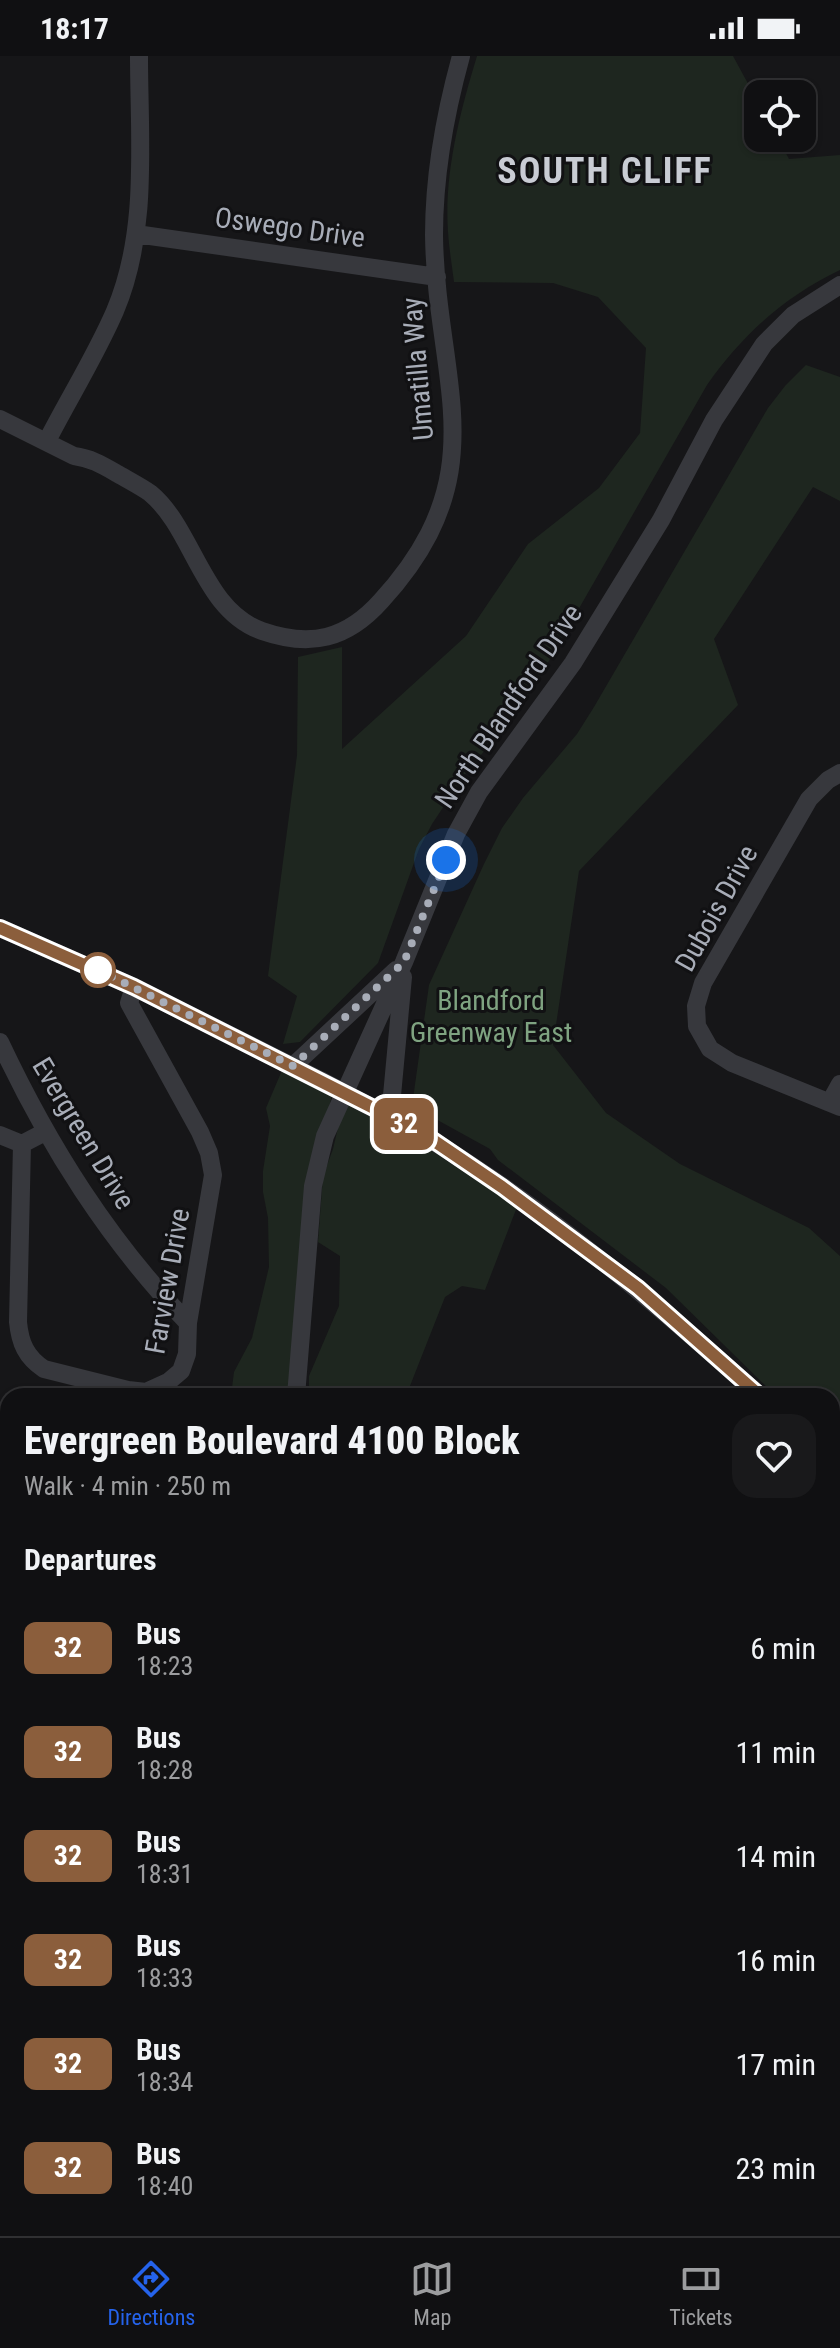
<!DOCTYPE html>
<meta charset="utf-8">
<style>
:root{--surface:#101012;--page:#19191b;--text:#f1f3f6;--muted:#9c9d9f;--line:#303032;--accent:#2563eb}
body{margin:0;font-family:"Roboto Condensed",sans-serif;background:var(--page);color:var(--text);height:100vh;display:flex;flex-direction:column;font-size:30px;white-space:nowrap}
*{box-sizing:border-box;margin:0}
p{font-size:26px;color:var(--muted)}
.icon{flex:none;width:44px;height:44px;fill:none;stroke:currentColor;stroke-width:2;stroke-linecap:round;stroke-linejoin:round}
.map{position:relative;flex:1;overflow:hidden}
.side{position:absolute;left:0px;top:1332px;width:840px;height:848px;display:flex;flex-direction:column;background:var(--surface);border-radius:24px 24px 0 0;box-shadow:0 2px 6px #0004,0 0 0 2px var(--line)}
.side>*{flex:none}
.badge{padding:0 16px;border-radius:12px;font-size:28px;line-height:52px}
.fabs{position:absolute;left:744px;top:24px;display:grid;gap:16px}
.fabs a{display:grid;place-items:center;width:72px;height:72px;border-radius:16px;background:var(--surface);box-shadow:0 2px 6px #0004,0 0 0 2px var(--line);font-size:40px}
.you{position:absolute;width:40px;height:40px;margin:-20px;border:6px solid #fff;border-radius:50%;background:#1a73e8;box-shadow:0 0 0 12px #1a73e833}
.map>.badge{position:absolute;translate:-50% -50%;box-shadow:0 0 0 4px #fff}
h2{padding:0 24px;font-size:30px;line-height:72px}
.round{display:grid;place-items:center;flex:none;width:84px;height:84px;border-radius:24px;background:var(--page)}
.head{display:flex;align-items:center;justify-content:space-between;height:136px;padding:0 24px}
h1{font-size:38px;font-weight:800;line-height:60px}
ul{padding:0;list-style:none}
li{display:flex;align-items:center;gap:24px;height:104px;padding:0 24px}
li div{flex:1}
li b{display:block;font-size:30px}
li em{font-style:normal}
li .badge{min-width:88px;font-weight:700;text-align:center}
.status{display:flex;justify-content:space-between;align-items:center;height:56px;padding:0 40px;background:var(--surface);direction:ltr}
.status svg{height:22px;fill:currentColor}
.tab-bar{display:flex;justify-content:space-around;align-items:center;height:112px;border-top:2px solid var(--line);background:var(--surface);font-size:22px;color:var(--muted)}
.tab-bar a{display:grid;justify-items:center;gap:4px}
.tab-bar .on{color:var(--accent)}
.map>svg:first-child{display:block}
.built{fill:#222225}
.green{fill:#1e261f}
.lines{fill:none;stroke-linecap:round;stroke-linejoin:round}
.minor{stroke:#37383d;stroke-width:18}
.highway{stroke:#63666e;stroke-width:26}
.rail{stroke:#4a4c52;stroke-width:4;stroke-dasharray:10 8;stroke-linecap:butt}
.minor-bridge{stroke:#37383d;stroke-width:18}
.line-casing{stroke:#fff;stroke-width:18}
.line{stroke:#8b5e3c;stroke-width:12}
.walk{stroke:#a8adb8;stroke-width:8;stroke-dasharray:0 14.4}
.stop-dot{fill:#fff;stroke:#8b5e3c;stroke-width:4}
.labels{text-anchor:middle;stroke-width:6;stroke-linejoin:round;paint-order:stroke}
.street-label{font-size:28px;fill:#a8adb8;stroke:#111113}
.park-label{font-size:28px;fill:#7fa381;stroke:#111113}
.district-label{font-size:36px;font-weight:bold;letter-spacing:2px;fill:#c9ccd4;stroke:#111113}
</style>
<div class="status"><b>18:17</b><svg viewBox="0 0 49 12"><path d="M0 12V9h3v3zM5 12V6h3v6zM10 12V3h3v9zM15 12V0h3v12zM26 1h20v11H26zM47 4h2v5h-2z"/></svg></div>
<div class="map">
<svg width="840" height="2180" viewBox="0 0 840 2180">
<rect width="100%" height="100%" fill="#161618"/>
<!-- built -->
<path class="built" d="M0 1996H8V2172H497L498 2180H0Z"/>
<!-- green -->
<path class="green" d="M477 0H733L758 46V82H778L789 103 840 99V214C784 241 743 278 707 329L542 617 515 658 466 717 432 768 419 793 378 907 300 986 283 988 297 940 268 920 297 699 298 601 342 591V693L466 580 528 488 599 432 640 377 646 292 598 241 553 227 454 226C452 209 449 193 448 176 444 117 460 56 477 0Z
M806 309 840 321V445L813 431 714 583 738 649 579 815 553 989 606 1057 680 1108 809 1172 840 1200V1390L832 1384V1340H776L666 1232 498 1104 490 1093 412 1050 429 929 484 808 502 772 523 742 577 678 594 651 768 352 785 330Z
M283 1012 332 1039 325 1068 288 1340H231L234 1316 252 1282 269 1211 268 1162 263 1136V1115L270 1070 266 1052Z
M345 1042 435 1097 517 1151 485 1234 462 1230 445 1241 406 1340H309V1320L339 1250 340 1200 318 1186 323 1120 333 1093Z
M832 1952 840 1956V2044L832 2041Z"/>
<g class="lines">
<!-- minor -->
<path class="minor" d="M136 178 437 221
M0 363 74 400C91 402 104 410 118 418 128 424 140 430 150 437 194 473 202 554 262 575 311 592 347 583 381 545 499 416 436 327 434 179 434 118 445 58 461 0
M47 385C69 342 96 299 115 255 149 175 139 84 139 0
M840 717 828 724 809 743 703 927 696 950 697 970 710 993 732 1007 840 1051
M0 872 134 931 322 1025
M0 986C49 1090 108 1184 188 1267
M293 1010 396 914
M830 1046 840 1028
M367 1049C511 1121 640 1234 760 1340
M390 1061 403 921
M0 1079 22 1088 45 1076
M22 1088 18 1266C20 1287 26 1301 44 1313L128 1334 146 1336 168 1326 181 1315 187 1298 188 1267 213 1119 209 1097 200 1076 129 947 134 931
M296 1340 313 1130 325 1080 404 906 456 778 479 736 573 607 661 464 714 364 764 288 793 259 840 229
M832 1402 840 1408
M832 1502H840
M0 1631 8 1633
M0 1844 8 1845"/>
<!-- highway -->
<path class="highway" d="M0 1879 8 1880
M0 1904 8 1905
M832 2060 840 2063
M832 2085 840 2087"/>
<!-- rail -->
<path class="rail" d="M0 1975 8 1976
M832 2135 840 2137"/>
<!-- minor-bridge -->
<path class="minor-bridge" d="M322 1025 367 1049"/>
</g>
<g class="lines">
<defs>
<path id="line" d="M0 872 134 931 421 1076 502 1131 638 1232 760 1340"/>
</defs>
<!-- line casing -->
<use href="#line" class="line-casing"/>
<!-- line -->
<use href="#line" class="line"/>
<!-- walk -->
<path class="walk" d="M98 914 92 911 293 1010 404 906 446 804"/>
</g>
<!-- markers -->
<circle class="stop-dot" cx="98" cy="914" r="16"/>
<g class="labels">
<!-- street labels -->
<g class="street-label">
<text transform="translate(290 171) rotate(8)" y="10">Oswego Drive</text>
<text transform="translate(417 313) rotate(-95)" y="10">Umatilla Way</text>
<text transform="translate(508 650) rotate(-56)" y="10">North Blandford Drive</text>
<text transform="translate(716 852) rotate(-61)" y="10">Dubois Drive</text>
<text transform="translate(84 1077) rotate(59)" y="10">Evergreen Drive</text>
<text transform="translate(167 1225) rotate(-80)" y="10">Farview Drive</text>
</g>
<!-- park labels -->
<g class="park-label">
<text x="491" y="954">Blandford<tspan x="491" dy="32">Greenway East</tspan></text>
</g>
<!-- district labels -->
<g class="district-label">
<text x="605" y="127">SOUTH CLIFF</text>
</g>
</g>
</svg>
<div class="fabs">
<a><svg class="icon" aria-label="locate" viewBox="0 0 24 24"><circle cx="12" cy="12" r="6"/><path d="M12 2v4M12 18v4M2 12h4M18 12h4"/></svg></a>
</div>
<div class="you" style="left:446px;top:804px"></div>
<b class="badge" style="left:404px;top:1068px;background:#8b5e3c;color:#fff">32</b>
<section class="side">
<div class="head"><div><h1>Evergreen Boulevard 4100 Block</h1><p>Walk · 4 min · 250 m</p></div><a class="round"><svg class="icon" aria-label="heart" viewBox="0 0 24 24"><path d="M12 20l-8-8c-3-5 5-10 8-4 3-6 11-1 8 4z"/></svg></a></div>
<h2>Departures</h2>
<ul>
<li><span class="badge" style="background:#8b5e3c;color:#fff">32</span><div><b>Bus</b><p>18:23</p></div><em>6 min</em></li>
<li><span class="badge" style="background:#8b5e3c;color:#fff">32</span><div><b>Bus</b><p>18:28</p></div><em>11 min</em></li>
<li><span class="badge" style="background:#8b5e3c;color:#fff">32</span><div><b>Bus</b><p>18:31</p></div><em>14 min</em></li>
<li><span class="badge" style="background:#8b5e3c;color:#fff">32</span><div><b>Bus</b><p>18:33</p></div><em>16 min</em></li>
<li><span class="badge" style="background:#8b5e3c;color:#fff">32</span><div><b>Bus</b><p>18:34</p></div><em>17 min</em></li>
<li><span class="badge" style="background:#8b5e3c;color:#fff">32</span><div><b>Bus</b><p>18:40</p></div><em>23 min</em></li>
</ul>
</section>
</div>
<nav class="tab-bar">
<a class="on"><svg class="icon" aria-label="directions" viewBox="0 0 24 24"><path d="M12 3l9 9-9 9-9-9zM9 14v-3h6M13 9l2 2-2 2"/></svg>Directions</a>
<a><svg class="icon" aria-label="map" viewBox="0 0 24 24"><path d="M3 6l6-2 6 2 6-2v14l-6 2-6-2-6 2zM9 4v14M15 6v14"/></svg>Map</a>
<a><svg class="icon" aria-label="tickets" viewBox="0 0 24 24"><path d="M3 7h18v10H3zM15 7v10"/></svg>Tickets</a>
</nav>
